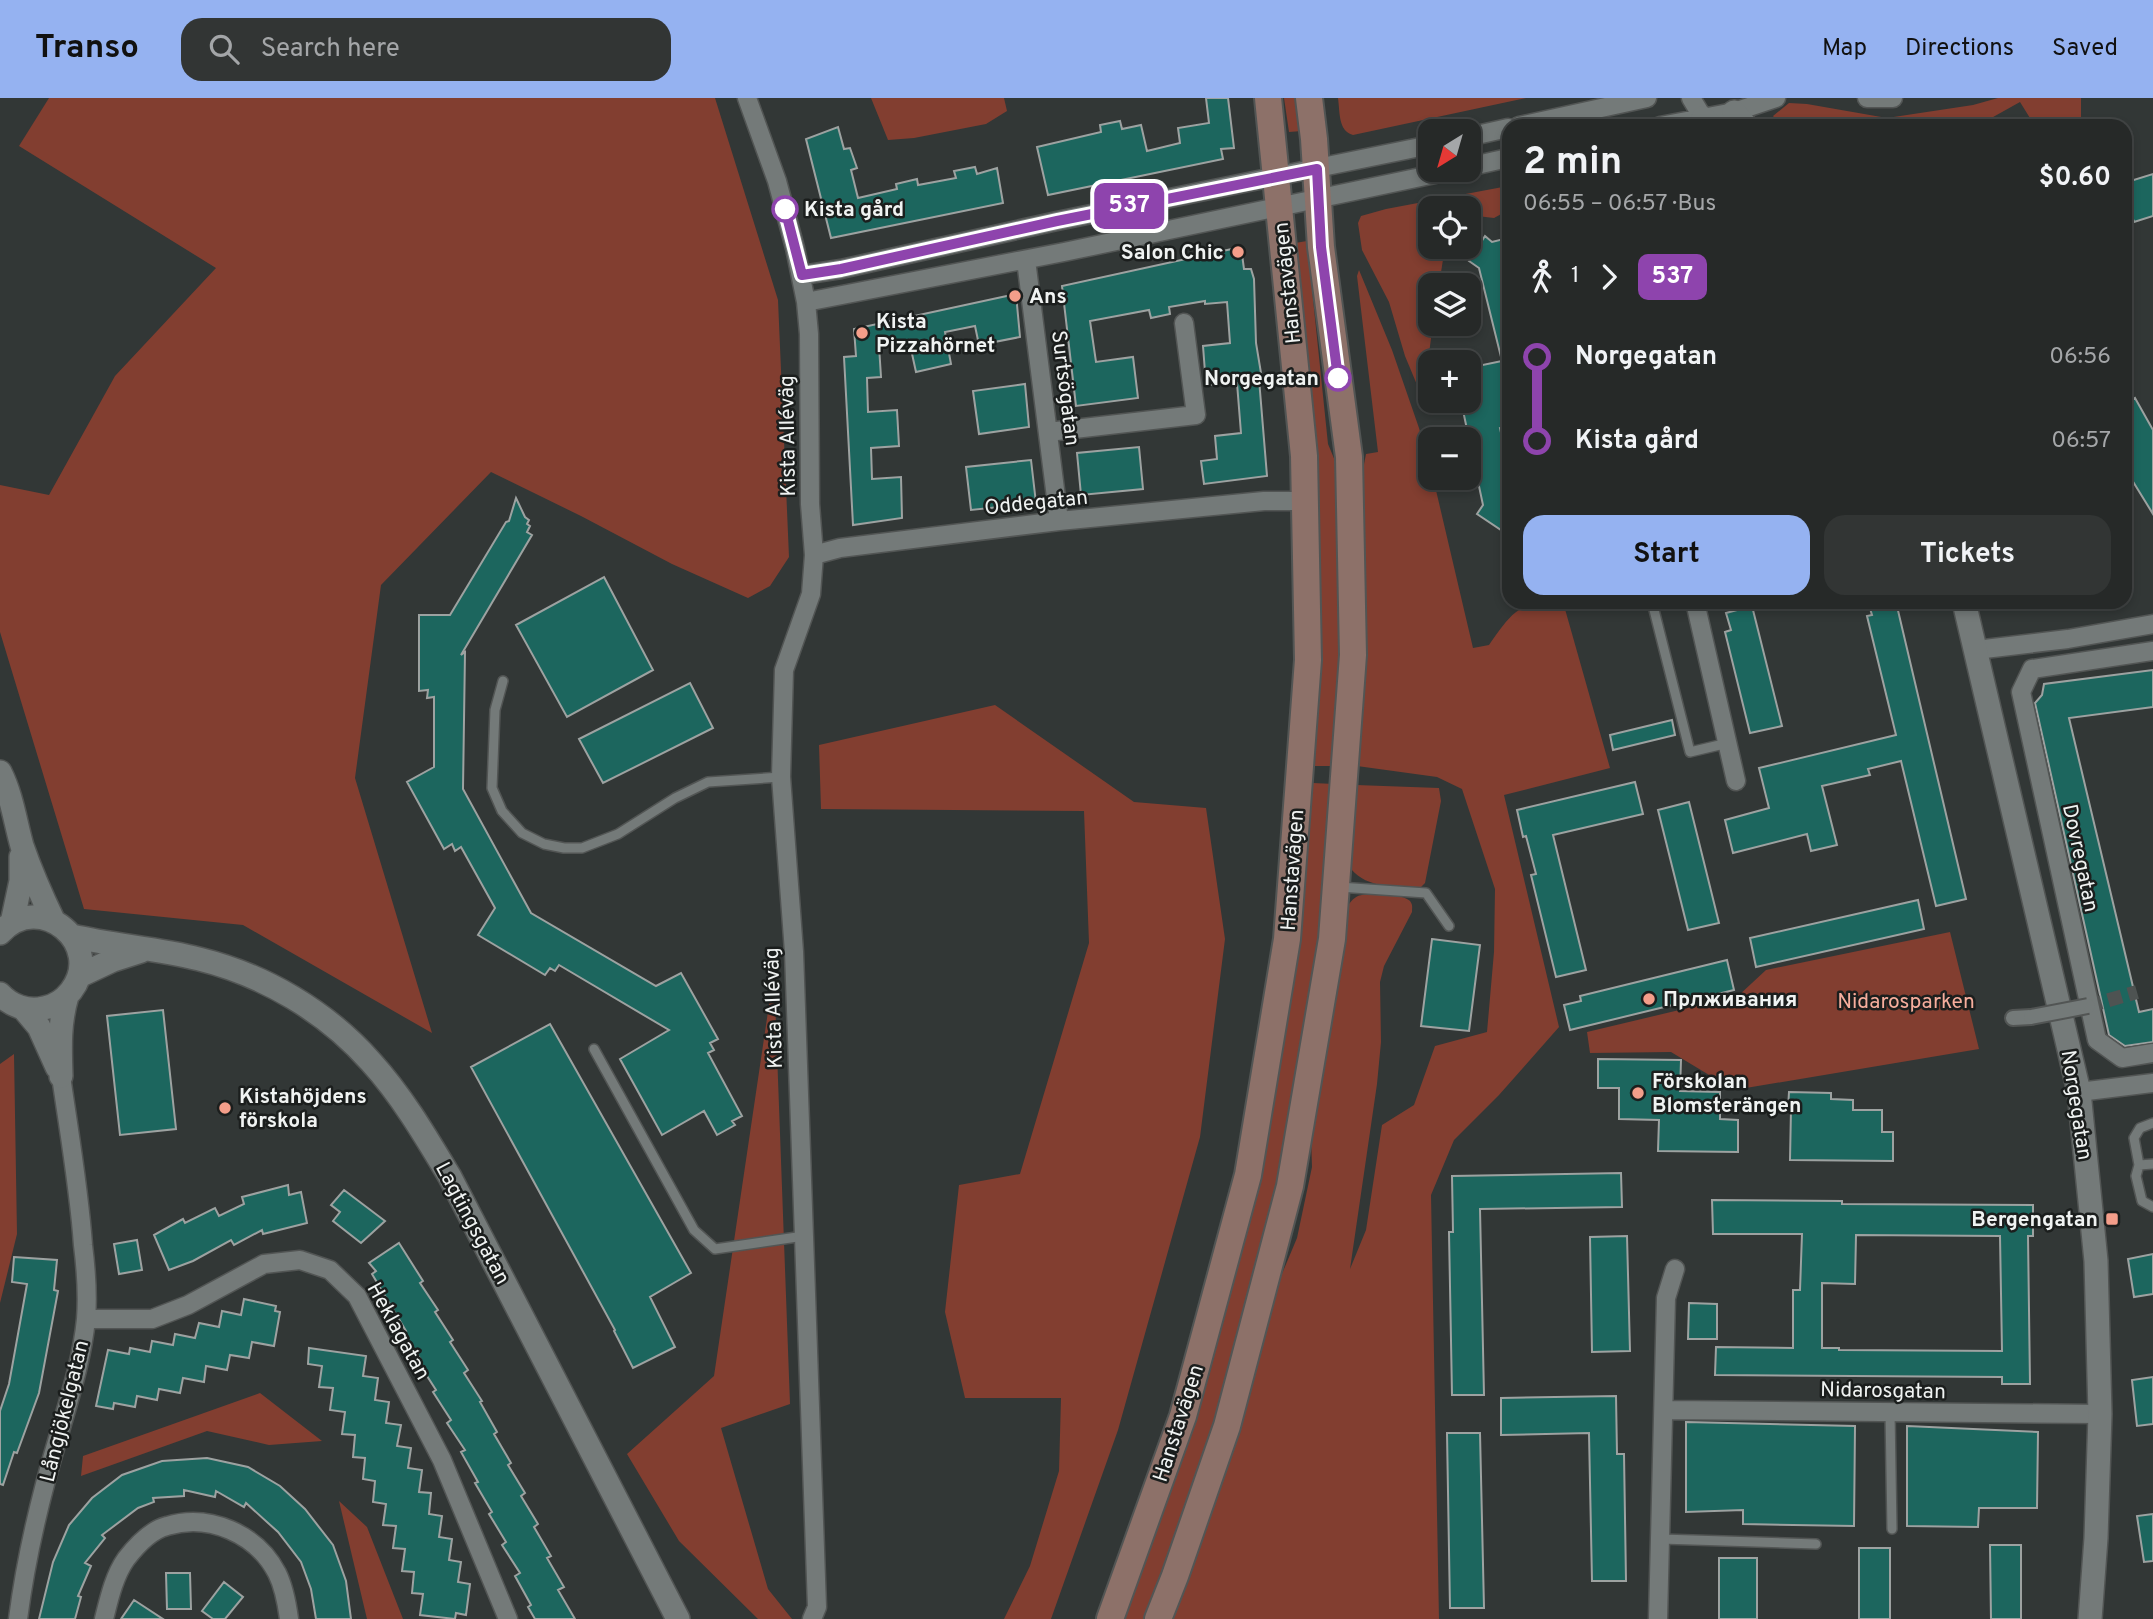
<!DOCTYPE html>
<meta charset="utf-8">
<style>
:root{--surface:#262928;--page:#323534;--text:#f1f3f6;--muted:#a4a6a8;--line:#424545;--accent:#95b2f1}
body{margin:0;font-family:Overpass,sans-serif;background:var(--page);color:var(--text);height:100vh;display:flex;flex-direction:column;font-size:26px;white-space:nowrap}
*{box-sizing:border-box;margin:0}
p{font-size:23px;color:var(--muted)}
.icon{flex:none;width:38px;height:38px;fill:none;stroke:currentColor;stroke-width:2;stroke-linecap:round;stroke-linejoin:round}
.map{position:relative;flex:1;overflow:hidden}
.side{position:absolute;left:1502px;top:21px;width:630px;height:490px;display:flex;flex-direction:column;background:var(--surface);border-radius:21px;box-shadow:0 4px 10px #0003,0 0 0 2px var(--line)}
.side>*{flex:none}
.badge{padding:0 14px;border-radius:10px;font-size:24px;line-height:46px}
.needle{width:46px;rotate:217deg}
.controls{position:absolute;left:1418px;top:21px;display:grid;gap:14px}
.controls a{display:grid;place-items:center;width:63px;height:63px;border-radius:14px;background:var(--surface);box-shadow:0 4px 10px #0003,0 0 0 2px var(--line);font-size:35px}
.map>.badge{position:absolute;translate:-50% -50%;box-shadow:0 0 0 4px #fff}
.legs{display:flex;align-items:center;gap:10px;height:77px;padding:0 21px;font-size:23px}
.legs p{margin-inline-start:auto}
.headline{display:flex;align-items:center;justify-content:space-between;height:119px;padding:0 21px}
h1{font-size:38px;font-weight:700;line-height:52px}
.action{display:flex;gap:14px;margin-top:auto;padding:14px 21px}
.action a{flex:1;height:80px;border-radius:21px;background:var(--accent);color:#111;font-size:28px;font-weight:700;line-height:80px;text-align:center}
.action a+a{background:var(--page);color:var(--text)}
ul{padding:0 21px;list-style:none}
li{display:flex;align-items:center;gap:24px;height:84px;font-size:26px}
li i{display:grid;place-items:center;width:10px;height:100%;margin:0 9px;background:currentColor}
li i::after{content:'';width:18px;height:18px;margin:-9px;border:5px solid;border-radius:50%;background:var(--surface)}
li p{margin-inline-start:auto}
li:first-child i{background:linear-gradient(#0000 50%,currentColor 0)}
li:last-child i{background:linear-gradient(currentColor 50%,#0000 0)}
header{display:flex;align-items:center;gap:42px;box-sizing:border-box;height:98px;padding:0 35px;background:var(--accent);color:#111}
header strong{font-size:33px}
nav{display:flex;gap:38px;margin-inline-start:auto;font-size:24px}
.search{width:490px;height:63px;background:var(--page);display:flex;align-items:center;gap:18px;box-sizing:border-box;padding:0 24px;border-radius:21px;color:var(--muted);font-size:26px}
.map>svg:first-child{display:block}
.green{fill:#823e30}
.building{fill:#1c665e;stroke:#9da2a1;stroke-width:2;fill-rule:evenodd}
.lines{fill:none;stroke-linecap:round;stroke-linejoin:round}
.pedestrian-tunnel{stroke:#4e5352;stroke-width:14;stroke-dasharray:14 7;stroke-linecap:butt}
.service-casing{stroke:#525554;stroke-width:12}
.pedestrian-casing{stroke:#525554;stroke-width:18}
.minor-casing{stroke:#525554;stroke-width:21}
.tertiary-casing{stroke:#525554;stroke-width:26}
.secondary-casing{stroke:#525554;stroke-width:30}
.service{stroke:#747a79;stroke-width:9}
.pedestrian{stroke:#747a79;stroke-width:14}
.minor{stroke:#747a79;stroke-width:18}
.tertiary{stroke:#747a79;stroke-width:23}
.secondary{stroke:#8d7169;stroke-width:26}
.pedestrian-bridge-casing{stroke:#525554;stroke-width:18;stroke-linecap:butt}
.pedestrian-bridge{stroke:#747a79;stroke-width:14}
.line-1-casing{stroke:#fff;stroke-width:16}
.line-1{stroke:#8e44ad;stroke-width:10}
.stop-1-dot{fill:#fff;stroke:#8e44ad;stroke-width:3.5}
.poi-dot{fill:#f49e8a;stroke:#1b1e1d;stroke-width:2.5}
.labels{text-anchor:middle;stroke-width:5;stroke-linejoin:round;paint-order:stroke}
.stop-label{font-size:21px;font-weight:bold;fill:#f0f3f2;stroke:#1b1e1d;text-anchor:start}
.poi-label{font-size:21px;font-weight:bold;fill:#f0f3f2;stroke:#1b1e1d;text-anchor:start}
.street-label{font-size:21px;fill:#f0f3f2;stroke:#1b1e1d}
.park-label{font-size:21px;fill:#f7ae9d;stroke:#1b1e1d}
</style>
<header>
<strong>Transo</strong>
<div class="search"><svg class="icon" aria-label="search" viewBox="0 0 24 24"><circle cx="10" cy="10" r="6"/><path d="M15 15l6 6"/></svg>Search here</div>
<nav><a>Map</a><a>Directions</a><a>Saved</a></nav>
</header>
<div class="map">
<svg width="2153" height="1521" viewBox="0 0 2153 1521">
<rect width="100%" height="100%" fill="#323736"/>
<!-- green -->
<path class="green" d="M49 0H715L778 202 789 459 770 488 748 500 672 466 581 418 491 374 381 487 355 680 432 935 243 827 84 811 0 534V387L49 397 115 278 216 170 19 48Z
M871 0H1004L1007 13 986 26 914 40 888 42Z
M1284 0H1297L1302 33 1289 34Z
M1338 0H1526L1353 37C1338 33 1340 14 1338 0Z
M1998 0H2081V28H2035L2020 4 1977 28H1781L1773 18 1789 5 1807 6 1887 20 1973 7Z
M1508 88V104L1505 114 1494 120 1468 117V110H1430V149H1445L1439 187H1430V226H1433L1424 292 1420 294 1405 258 1389 204 1362 152 1358 125 1361 118 1386 111Z
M1307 143 1328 346 1338 370 1340 519 1335 668H1315C1316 568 1320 468 1315 369 1312 294 1304 220 1295 145Z
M1359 172 1392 252 1419 330 1430 369V380H1432L1435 388 1473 550 1489 547C1514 512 1518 504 1563 504L1610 670 1504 697 1559 929 1499 997 1454 1042 1431 1097 1439 1521H1169L1276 1190 1297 1140 1312 1069 1311 1038 1346 810C1349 806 1353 800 1358 798 1367 794 1404 796 1410 803 1413 807 1412 809 1412 814L1384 868 1380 884 1381 944 1377 986 1350 1171 1366 1132 1382 1027 1414 1007 1435 948 1487 934 1494 854 1495 791 1462 691 1437 679 1357 668 1360 387 1366 356 1378 354 1357 178Z
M995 607 1134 704 1206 710 1225 841 1200 1039 1118 1332 1051 1521H1004L1030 1468 1059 1373 1061 1300H965L945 1214 959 1087 1020 1076 1089 845 1084 713 821 711 819 647Z
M1313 685 1334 686C1326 772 1321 859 1306 944 1281 1083 1248 1222 1205 1356 1187 1412 1166 1466 1146 1521H1123L1209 1278 1256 1088 1274 1002 1292 897Z
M1356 687 1439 690 1441 703 1425 785 1420 790C1395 788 1368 791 1351 771Z
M1950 834 1979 951 1734 992 1671 954 1590 955 1587 934 1738 898 1766 872Z
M774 873 790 1306 721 1330 768 1491 792 1521H758L679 1443 627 1356 714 1278Z
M14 956 17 1136 0 1205V966Z
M260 1295 322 1343 269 1347 207 1333 81 1378 83 1358Z
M339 1403 367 1429 403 1521H367Z"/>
<!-- building -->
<path class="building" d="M1206 0H1228L1234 50 1221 51 1223 61 1048 97 1037 49 1101 34 1100 27 1120 23 1122 31 1141 27 1147 53 1180 45 1178 30 1209 25Z
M838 29 844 51 850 50 857 70 851 72 858 100 897 91 896 86 917 81 918 87 956 80 954 73 975 69 977 76 997 70 1003 105 831 140 806 41Z
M2153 76V118L2134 124 2124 93V85Z
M1485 138 1492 144 1508 140V329L1500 330 1508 368V420L1501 432 1477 416 1483 407 1461 303H1468V270L1502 263 1479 170 1469 163Z
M1241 149 1244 171H1251L1254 181 1256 245 1262 281H1259L1267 378 1204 386 1201 363 1217 361 1215 338 1241 335 1237 285 1206 287 1203 248 1230 245 1227 204 1205 206V203L1169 209 1170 216 1151 220 1149 212 1090 223 1096 264 1133 259 1138 300 1076 308 1062 188Z
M1016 196 1020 239 979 247 975 228 945 234 951 266 916 274 909 242 879 248 881 279 867 280 868 314 897 312 899 348 871 350 872 381 901 379 902 420 853 427 844 259 856 258 854 231Z
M1025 286 1029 329 979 336 973 293Z
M2135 300 2153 332V416L2124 369V307Z
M1139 349 1143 391 1081 397 1077 355Z
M1031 362 1036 405 971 412 966 369Z
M516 400 525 419 529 422 527 426 530 428 527 434 532 437 461 557 465 554 463 691 531 815 656 888 681 875 718 941 710 945 714 952 708 955 742 1018 732 1023 735 1027 717 1037 704 1013 662 1037 620 961 669 932 559 867 555 873 550 870 545 877 478 837 495 810 461 749 455 753 452 746 444 751 407 684 434 669V599L427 600 428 592 419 593V517H450L506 424 509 423Z
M604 479 653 572 567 619 516 527Z
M1868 504H1896L1966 801 1936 808 1901 663 1868 671 1870 677 1822 688 1837 747 1811 753 1807 736 1733 755 1725 722 1769 710 1759 670 1896 637 1867 518 1872 517Z
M1752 508 1782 628 1750 635 1725 534 1731 532 1726 515Z
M2153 572V609L2069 620 2139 914 2153 911V944L2125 948 2109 937 2035 605 2042 597 2044 586Z
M690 585 713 630 603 685 579 641Z
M1672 622 1675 637 1613 652 1610 637Z
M1635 684 1643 716 1553 737 1586 872 1556 879 1531 777 1536 776 1526 738 1523 739 1517 712Z
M1689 704 1719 825 1688 832 1658 712Z
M1918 802 1924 831 1756 869 1750 840Z
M1432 841 1480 847 1469 933 1421 928Z
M1727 862 1734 892 1570 932 1564 907 1581 903 1580 898Z
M163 912 176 1031 120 1037 107 918Z
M550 926 691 1175 650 1199 675 1249 633 1270 614 1233 615 1232 471 969Z
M1598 961 1681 962 1680 993 1720 994V1021L1738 1022V1054L1658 1053 1659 1022 1619 1021V990H1598Z
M1789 994 1831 995V1001L1853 1002V1012H1882V1034H1893V1063L1790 1062 1791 1011H1788Z
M1621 1075 1622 1109 1480 1111 1484 1297H1452L1449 1134H1453L1452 1078Z
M288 1087 289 1097 301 1094 307 1125 263 1136 262 1132 234 1147 231 1142 193 1163 169 1172 154 1137 183 1121 185 1125 215 1110 219 1118 244 1106 242 1099Z
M344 1092 385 1123 361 1145 333 1123 340 1114 331 1107Z
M1712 1102 1842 1103V1106L2033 1107V1138H2028L2030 1286H2002V1279L1715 1277 1716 1249 1793 1250V1192H1800L1802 1136H1713ZM1856 1137 2000 1138 2002 1253 1839 1252V1250H1822V1185L1855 1186Z
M1627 1138 1630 1253 1592 1254 1590 1139Z
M137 1142 142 1172 119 1176 114 1146Z
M399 1145 423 1183 420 1185 438 1212 435 1214 453 1242 450 1244 468 1272 464 1275 482 1303 480 1304 497 1334 494 1336 511 1365 508 1367 525 1395 521 1398 538 1426 534 1429 551 1458 547 1460 564 1489 558 1492 575 1521H535L528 1509 531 1507 515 1478 520 1475 502 1447 506 1444 489 1416 492 1414 475 1385 478 1384 461 1354 465 1352 447 1325 451 1322 433 1294 436 1292 418 1264 421 1262 403 1234 406 1233 372 1176 376 1173 369 1165Z
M2153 1156V1196L2134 1199 2128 1161Z
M14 1159 57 1162 54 1192 58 1193 39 1295 17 1355 14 1354 3 1387 0 1386V1313L9 1286 27 1186 12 1184Z
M244 1201 276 1208 275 1213 280 1214 274 1248 252 1244 249 1260 230 1257 227 1272 206 1268 204 1284 183 1280 180 1295 159 1291 157 1302 137 1298 135 1309 114 1305 113 1311 96 1308 108 1252 129 1256 130 1250 150 1254 152 1243 173 1247 175 1236 195 1240 199 1225 219 1229 222 1213 241 1217Z
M1689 1205 1717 1206V1241H1688Z
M309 1250 366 1258 363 1278 378 1280 375 1302 389 1304 386 1325 401 1327 397 1348 411 1350 408 1370 422 1372 419 1394 431 1395 429 1416 442 1418 439 1439 452 1441 449 1462 461 1464 458 1484 470 1486 466 1517 456 1515 455 1521 420 1517 423 1496 412 1495 414 1474 402 1473 405 1451 393 1450 396 1428 383 1427 386 1406 373 1404 375 1383 363 1381 365 1360 353 1359 355 1337 342 1336 345 1314 330 1312 333 1290 319 1289 322 1268 308 1266Z
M2153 1279V1326L2137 1328 2132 1282Z
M1616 1298 1617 1356H1624L1626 1483H1592L1589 1335 1501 1337V1300Z
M1686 1324 1855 1328 1854 1428 1743 1426V1412L1686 1414Z
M1907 1328 2038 1334 2037 1410H1979L1978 1429 1907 1428Z
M1447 1335H1480L1484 1510H1450Z
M207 1360 248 1369 280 1388 305 1411 333 1447 346 1483 351 1521H316L311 1491 301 1464 278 1434 246 1405 244 1409 216 1393 215 1399 184 1392V1398L153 1400 154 1404 138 1410 102 1437 105 1440 85 1465 91 1468 78 1498 81 1499 75 1521H39L53 1464 69 1427 92 1400 122 1377 162 1363Z
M2153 1416V1463L2144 1464 2137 1418Z
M1990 1447H2021V1521H1991Z
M1859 1450H1890V1521H1859Z
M1719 1460H1757V1521H1719Z
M166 1475H190L191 1511H167Z
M224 1484 243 1499 225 1521H213L202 1513Z
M134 1502 163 1521H121Z"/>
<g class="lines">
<!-- pedestrian-tunnel -->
<path class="pedestrian-tunnel" d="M2088 908 2137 894"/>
<defs>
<path id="service" d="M1652 504 1690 654 1728 645
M503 583 495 612 492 690 502 713 522 735 544 746 564 750H582L618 736 675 700 708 684 781 679
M1339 789 1426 795 1449 828
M594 951 694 1132 715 1151 804 1138
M2153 1066 2139 1067 2136 1078 2142 1103 2153 1109
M2139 1067 2134 1040 2140 1030 2153 1025
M1890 1315 1892 1431
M1661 1441 1816 1446"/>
<path id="pedestrian" d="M2013 920 2031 919"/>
<path id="minor" d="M747 0 777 83 795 150 806 204 809 236 810 406 814 457 811 496 784 572 781 679 794 854 817 1509 812 1521
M1691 0 1703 20
M1867 0H1893
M1519 28 1647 0
M1660 28 1734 14 1776 0
M1468 39 1508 30
M1468 69 1508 60
M1026 162 1059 423
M802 177 841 171 1057 123 1430 47
M806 204 1064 154 1454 72
M1048 334 1196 317 1184 225
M814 457 840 450 1059 423 1264 403H1305
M1695 504 1736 683
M1976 552 2068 541 2153 526
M2153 553 2032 571 2021 594 2097 942 2122 960 2153 955
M2079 994 2153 985
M86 1221H152L188 1207 264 1166 300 1162 330 1172 357 1198 442 1362 508 1521
M1665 1312 2100 1316
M18 1521C26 1459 40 1400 58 1340 69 1301 82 1262 86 1221 88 1196 86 1171 83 1147 79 1090 69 1034 61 978
M104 1521C109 1501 114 1478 126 1461 136 1448 151 1432 167 1428 209 1415 257 1436 277 1475 284 1489 287 1506 289 1521
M1658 1521 1666 1200 1675 1171"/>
<path id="tertiary" d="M1734 14 1746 28
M1703 20 1712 28
M1964 504 2079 994 2096 1163 2100 1316 2096 1440 2090 1521
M0 674C12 698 15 723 22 748 31 774 42 799 54 824
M12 825 21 783V759
M0 835C40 791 106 847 71 893 64 902 55 908 44 910 28 914 11 908 0 896
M72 838C114 848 157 850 199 861 264 877 326 913 371 964 402 998 426 1039 450 1079L678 1521
M79 878 113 862 141 853
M23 910 39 929 57 969
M61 978C60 950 59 925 67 898"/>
<path id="secondary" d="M1110 1521 1183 1318 1248 1077 1287 841 1308 562 1304 358 1268 0
M1158 1521 1175 1478 1227 1328 1290 1088 1332 841 1353 557 1349 359 1321 149 1314 41 1309 0"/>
</defs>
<!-- service casing -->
<use href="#service" class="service-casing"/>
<!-- pedestrian casing -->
<use href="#pedestrian" class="pedestrian-casing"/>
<!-- minor casing -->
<use href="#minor" class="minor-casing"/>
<!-- tertiary casing -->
<use href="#tertiary" class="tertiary-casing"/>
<!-- secondary casing -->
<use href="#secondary" class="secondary-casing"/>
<!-- service -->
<use href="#service" class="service"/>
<!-- pedestrian -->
<use href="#pedestrian" class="pedestrian"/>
<!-- minor -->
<use href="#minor" class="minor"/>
<!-- tertiary -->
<use href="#tertiary" class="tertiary"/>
<!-- secondary -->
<use href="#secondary" class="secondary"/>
<defs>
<path id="pedestrian-bridge" d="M2031 919 2088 908"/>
</defs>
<!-- pedestrian-bridge casing -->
<use href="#pedestrian-bridge" class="pedestrian-bridge-casing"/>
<!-- pedestrian-bridge -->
<use href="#pedestrian-bridge" class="pedestrian-bridge"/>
</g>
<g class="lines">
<defs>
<path id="line-1" d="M785 111 802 177 841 171 1057 123 1317 71 1321 149 1338 280"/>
</defs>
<!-- line-1 casing -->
<use href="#line-1" class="line-1-casing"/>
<!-- line-1 -->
<use href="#line-1" class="line-1"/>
</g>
<!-- markers -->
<g class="stop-1-dot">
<circle cx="785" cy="111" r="12"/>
<circle cx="1338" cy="280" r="12"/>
</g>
<g class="poi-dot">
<circle cx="1238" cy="154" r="7"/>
<circle cx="1015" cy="198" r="7"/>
<circle cx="862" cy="235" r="7"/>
<circle cx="1649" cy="901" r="7"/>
<circle cx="1638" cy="995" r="7"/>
<circle cx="225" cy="1010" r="7"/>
<rect x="2105" y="1114" width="14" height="14" rx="3.5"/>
</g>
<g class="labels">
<!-- stop labels -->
<g class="stop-label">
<text x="804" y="118">Kista gård</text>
<text x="1319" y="287" text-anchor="end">Norgegatan</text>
</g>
<!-- poi labels -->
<g class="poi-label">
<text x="1224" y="161" text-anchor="end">Salon Chic</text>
<text x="1029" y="205">Ans</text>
<text x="876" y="230">Kista<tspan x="876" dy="24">Pizzahörnet</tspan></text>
<text x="1663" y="908">Прлживания</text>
<text x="1652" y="990">Förskolan<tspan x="1652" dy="24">Blomsterängen</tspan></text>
<text x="239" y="1005">Kistahöjdens<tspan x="239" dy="24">förskola</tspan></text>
<text x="2098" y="1128" text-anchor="end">Bergengatan</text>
</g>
<!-- street labels -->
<g class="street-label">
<text transform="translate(1287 185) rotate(-96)" y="7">Hanstavägen</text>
<text transform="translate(1066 290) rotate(83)" y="7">Surtsögatan</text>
<text transform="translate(787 338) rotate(-91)" y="7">Kista Alléväg</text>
<text transform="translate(1036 404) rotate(-6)" y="7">Oddegatan</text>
<text transform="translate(2081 760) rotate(78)" y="7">Dovregatan</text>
<text transform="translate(1292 772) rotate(-86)" y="7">Hanstavägen</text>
<text transform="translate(773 910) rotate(-92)" y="7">Kista Alléväg</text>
<text transform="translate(2077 1007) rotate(81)" y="7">Norgegatan</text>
<text transform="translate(473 1125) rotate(62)" y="7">Lagtingsgatan</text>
<text transform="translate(399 1233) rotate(61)" y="7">Heklagatan</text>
<text transform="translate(1883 1292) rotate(1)" y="7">Nidarosgatan</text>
<text transform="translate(64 1313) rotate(-76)" y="7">Långjökelgatan</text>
<text transform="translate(1178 1325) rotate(-72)" y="7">Hanstavägen</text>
</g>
<!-- park labels -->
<g class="park-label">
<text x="1906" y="910">Nidarosparken</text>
</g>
</g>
</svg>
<div class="controls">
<a><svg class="needle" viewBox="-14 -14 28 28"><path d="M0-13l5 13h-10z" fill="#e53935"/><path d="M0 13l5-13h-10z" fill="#a4a6a8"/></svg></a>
<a><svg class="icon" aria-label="locate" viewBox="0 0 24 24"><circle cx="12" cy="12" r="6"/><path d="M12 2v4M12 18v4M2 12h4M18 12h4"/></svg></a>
<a><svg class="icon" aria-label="layers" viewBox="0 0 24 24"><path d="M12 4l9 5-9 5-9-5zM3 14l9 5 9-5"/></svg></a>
<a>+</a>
<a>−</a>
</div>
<b class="badge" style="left:1129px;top:108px;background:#8e44ad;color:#fff">537</b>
<section class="side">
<div class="headline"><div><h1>2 min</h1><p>06:55 – 06:57 · Bus</p></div><b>$0.60</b></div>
<div class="legs"><svg class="icon" aria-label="walk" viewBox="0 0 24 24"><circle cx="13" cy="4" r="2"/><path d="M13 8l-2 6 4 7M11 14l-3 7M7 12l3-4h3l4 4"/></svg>1<svg class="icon" aria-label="forward" viewBox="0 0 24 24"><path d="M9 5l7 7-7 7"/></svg><b class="badge" style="background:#8e44ad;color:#fff">537</b></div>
<ul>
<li><i style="color:#8e44ad"></i><b>Norgegatan</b><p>06:56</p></li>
<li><i style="color:#8e44ad"></i><b>Kista gård</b><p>06:57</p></li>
</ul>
<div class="action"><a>Start</a><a>Tickets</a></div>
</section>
</div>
